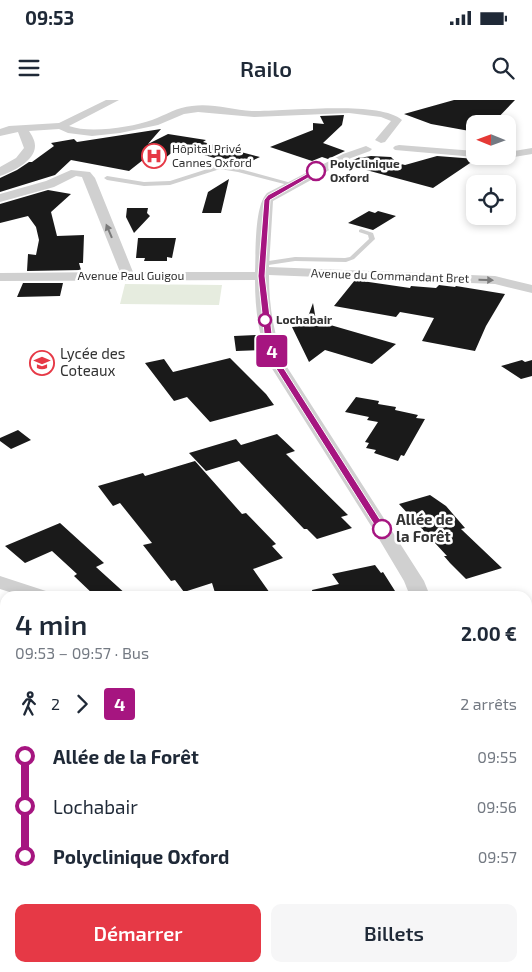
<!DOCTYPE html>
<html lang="fr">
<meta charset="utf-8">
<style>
:root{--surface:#fff;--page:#f6f6f7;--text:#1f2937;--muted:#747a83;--accent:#e63946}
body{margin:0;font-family:"Exo 2",sans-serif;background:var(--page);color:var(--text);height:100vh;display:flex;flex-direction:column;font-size:19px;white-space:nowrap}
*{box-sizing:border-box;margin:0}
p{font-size:16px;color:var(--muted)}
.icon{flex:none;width:28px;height:28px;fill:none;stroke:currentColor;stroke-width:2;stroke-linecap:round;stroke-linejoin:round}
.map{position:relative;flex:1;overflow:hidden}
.side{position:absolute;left:0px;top:491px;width:532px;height:381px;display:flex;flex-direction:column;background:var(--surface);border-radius:15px 15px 0 0;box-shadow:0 2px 8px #0003}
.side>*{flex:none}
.badge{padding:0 10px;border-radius:4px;font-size:18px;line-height:32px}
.needle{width:32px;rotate:271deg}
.buttons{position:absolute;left:466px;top:15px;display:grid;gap:10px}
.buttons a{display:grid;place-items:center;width:50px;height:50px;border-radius:10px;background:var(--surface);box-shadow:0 2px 8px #0003;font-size:25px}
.map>.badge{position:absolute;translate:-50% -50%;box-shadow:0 0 0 2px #fff}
.legs{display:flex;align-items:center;gap:8px;height:55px;padding:0 15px;font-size:16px}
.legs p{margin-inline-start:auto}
.head{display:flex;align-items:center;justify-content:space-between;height:85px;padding:0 15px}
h1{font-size:28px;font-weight:600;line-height:38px}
.primary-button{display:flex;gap:10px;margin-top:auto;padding:10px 15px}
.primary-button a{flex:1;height:58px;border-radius:10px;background:var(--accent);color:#fff;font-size:20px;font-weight:600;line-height:58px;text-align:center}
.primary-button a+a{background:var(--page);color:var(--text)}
ul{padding:0 15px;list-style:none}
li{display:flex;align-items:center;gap:18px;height:50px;font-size:19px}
li i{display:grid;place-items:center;width:8px;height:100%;margin:0 6px;background:currentColor}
li i::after{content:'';width:12px;height:12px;margin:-6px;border:4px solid;border-radius:50%;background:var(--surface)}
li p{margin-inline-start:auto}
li:first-child i{background:linear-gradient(#0000 50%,currentColor 0)}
li:last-child i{background:linear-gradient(currentColor 50%,#0000 0)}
.status{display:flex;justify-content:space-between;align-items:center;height:35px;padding:0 25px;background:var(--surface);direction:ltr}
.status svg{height:14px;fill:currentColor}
header{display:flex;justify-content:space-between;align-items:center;height:65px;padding:0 15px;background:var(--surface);font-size:22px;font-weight:600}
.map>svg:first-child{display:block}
.green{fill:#e6ecdf}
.building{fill:#1a1a1a}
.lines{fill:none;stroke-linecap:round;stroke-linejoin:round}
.lane{fill:#d0d0d0;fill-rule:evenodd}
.street{fill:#d0d0d0;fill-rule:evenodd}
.secondary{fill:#bdbdbd;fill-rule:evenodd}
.oneway{fill:#7a7a7a}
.line-1{fill:#a61580;stroke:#fff}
.stop-1-dot{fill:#fff;stroke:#a61580;stroke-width:2.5}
.labels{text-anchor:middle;stroke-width:5;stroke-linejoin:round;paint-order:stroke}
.far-poi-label{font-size:12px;fill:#333;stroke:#fff;text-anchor:start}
.far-stop-label{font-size:12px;font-weight:bold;fill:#333;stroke:#fff;text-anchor:start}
.far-street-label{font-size:12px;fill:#333;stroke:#fff}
.poi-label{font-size:15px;fill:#333;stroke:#fff;text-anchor:start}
.stop-label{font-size:15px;font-weight:bold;fill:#333;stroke:#fff;text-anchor:start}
</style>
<div class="status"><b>09:53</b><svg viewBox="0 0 49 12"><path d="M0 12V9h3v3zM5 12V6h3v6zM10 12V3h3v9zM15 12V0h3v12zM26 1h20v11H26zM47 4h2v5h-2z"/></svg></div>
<header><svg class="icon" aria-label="menu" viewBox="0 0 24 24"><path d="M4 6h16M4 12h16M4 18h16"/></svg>Railo<svg class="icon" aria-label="search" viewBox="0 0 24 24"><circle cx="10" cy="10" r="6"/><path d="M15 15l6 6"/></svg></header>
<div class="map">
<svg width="532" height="872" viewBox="0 0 532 872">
<rect width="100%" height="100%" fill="#fff"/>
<!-- green -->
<path class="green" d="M125 184 222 185 219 205 120 204Z"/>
<!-- building -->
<path class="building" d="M454 0H515L492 24H475V32L431 24 404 14Z
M344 15 342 25 323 43 345 51 328 59 322 57 312 61 270 47 313 30V23L324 24 320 16Z
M161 29 148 44 168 34 206 40 203 42 260 57 241 66 191 51 175 50 164 59 148 56 129 71 71 60 55 75 0 92V78L17 70 29 62H32L54 46 51 43 74 39 77 42Z
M371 56 391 57 397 63 405 65 437 56 476 59 433 88 344 64 360 57 359 58Z
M229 79 221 113H202L208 92Z
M48 90 71 94 51 112 57 136 84 135 83 163H79L81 170 27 171 28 154 36 155 39 140 36 127 28 116 0 123V104Z
M127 108H148L147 113 150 116 134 133 126 117Z
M369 111 375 113 378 111 396 116 373 130 348 123Z
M138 138H176L172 158 167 157V161H144L145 158H136Z
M355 180 410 188 411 186 436 188 439 185 455 187 456 186 505 194 486 226 475 251 422 241 434 218 400 212 396 217 334 206Z
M23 183H63L60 196 17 197Z
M313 203 317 226 320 222 396 244 372 264 325 250 309 262 292 227 305 225Z
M256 235 259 250 236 251 234 236Z
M230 258 266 294 274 305 210 322 187 297 174 301 145 263 164 259 173 272Z
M522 260 525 262 532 260V276L521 279 501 266Z
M356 297 379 301 378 304 396 307 395 310 418 315 416 318 425 319 404 356 401 355 398 361 374 353 376 350 366 348 369 343 365 342 378 322 367 320 369 317 345 312Z
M18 330 31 340 11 349 0 341V338Z
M277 334 295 351 286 354 348 415 341 417 352 428 317 439 307 429H304L239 361 206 371 189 353 236 339 241 345Z
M195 361 242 414 246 413 276 444 272 446 283 458 253 469 272 496H216L212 483 184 492 175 480 171 481 143 445 152 443 120 403 113 406 98 386 143 373 145 376Z
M430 395 446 406 465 428 461 429 502 468 466 479 450 463 444 456H447L399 404Z
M60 423 104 463 96 467 128 496H105L102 493 95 496 74 476 77 474 52 451 25 463 5 446Z
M375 465 381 473 383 472 395 491 371 496H313L312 490 339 484 332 474Z"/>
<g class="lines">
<!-- lane -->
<path class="lane" d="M220 65 240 69 295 84 292 86 238 72 220 69 170 85 144 86 107 80 104 78 107 76 144 82 170 81Z
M361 129 373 133 375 139 354 159 346 162 295 161 262 166 259 164 262 162 295 157 345 158 350 157 369 139 368 135 359 132V130Z"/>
<!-- street -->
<path class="street" d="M106 0H119L69 26C90 34 132 27 152 20 166 15 177 7 192 6 212 3 232 10 252 11 286 12 379 0 402 20L385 42 381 43 375 40 391 21 381 17 349 13 254 17 198 12 184 14 158 25 120 33 92 36 68 33 59 29 29 31C32 36 35 40 35 46 35 61 12 72 0 76V67L16 58 24 48 18 32 0 36V29L9 26 59 23Z
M399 45 475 51V56H479L475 57 395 50 393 48 395 46Z
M366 46 372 49 370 51 351 58 273 101 269 167 495 176 532 185V193L495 184 269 175C269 208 274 237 287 267L424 481 430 496H410L404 481 373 429 271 267C259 239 255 211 255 180L0 181V173L120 172 82 77 76 76 54 87 0 102V94L46 81 71 70 90 72 95 78 133 172H255C256 153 254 106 267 93L343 54Z
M532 48V54L508 58 503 56H508V52Z
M0 476 49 492 52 496H22L0 489Z
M528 776 532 777V825L528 823Z
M218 868H245L243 872H215Z"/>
<!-- secondary -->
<path class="secondary" d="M0 824 5 825V868H24L22 872H0Z
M119 868H178L180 872H121Z"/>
</g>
<!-- one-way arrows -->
<defs><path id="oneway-solid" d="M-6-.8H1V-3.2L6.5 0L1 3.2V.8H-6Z" transform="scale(1.25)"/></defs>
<g class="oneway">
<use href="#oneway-solid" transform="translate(109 131) rotate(-113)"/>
<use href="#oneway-solid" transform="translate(486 180) rotate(1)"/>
</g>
<!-- line-1 -->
<path class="line-1" d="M314 70 320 71 270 100 265 176 273 242 283 267 386 429 382 432 377 429 275 267 265 242 258 176 264 100 268 95Z"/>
<!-- icons -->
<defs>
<symbol id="hospital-ring" viewBox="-11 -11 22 22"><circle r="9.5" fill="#fff" stroke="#e63946" stroke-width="1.5"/><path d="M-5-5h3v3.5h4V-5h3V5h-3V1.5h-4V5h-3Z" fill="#e63946"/></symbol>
<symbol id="school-ring" viewBox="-11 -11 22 22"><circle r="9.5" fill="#fff" stroke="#e63946" stroke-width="1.5"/><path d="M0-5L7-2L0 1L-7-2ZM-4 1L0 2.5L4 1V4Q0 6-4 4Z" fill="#e63946"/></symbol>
</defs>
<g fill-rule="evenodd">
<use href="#hospital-ring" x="140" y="42" width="28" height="28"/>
<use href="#school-ring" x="28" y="249" width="28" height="28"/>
</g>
<!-- markers -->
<g class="stop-1-dot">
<circle cx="316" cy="71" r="9"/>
<circle cx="265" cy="220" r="6"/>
<circle cx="382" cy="429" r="9"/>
</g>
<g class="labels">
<!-- far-poi labels -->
<g class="far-poi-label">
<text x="172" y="53">Hôpital Privé<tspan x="172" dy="14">Cannes Oxford</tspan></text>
</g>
<!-- far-stop labels -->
<g class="far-stop-label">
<text x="330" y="68">Polyclinique<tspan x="330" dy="14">Oxford</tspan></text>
<text x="276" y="224">Lochabair</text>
</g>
<!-- far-street labels -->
<g class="far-street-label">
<text x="131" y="180">Avenue Paul Guigou</text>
<text transform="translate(390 176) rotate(2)" y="4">Avenue du Commandant Bret</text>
</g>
<!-- poi labels -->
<g class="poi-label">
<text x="60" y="259">Lycée des<tspan x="60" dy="17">Coteaux</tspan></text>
</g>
<!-- stop labels -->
<g class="stop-label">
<text x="396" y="425">Allée de<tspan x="396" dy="17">la Forêt</tspan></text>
</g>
</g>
</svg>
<div class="buttons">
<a><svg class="needle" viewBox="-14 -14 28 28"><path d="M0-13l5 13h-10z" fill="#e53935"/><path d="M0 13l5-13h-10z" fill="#747a83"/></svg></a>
<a><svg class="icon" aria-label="locate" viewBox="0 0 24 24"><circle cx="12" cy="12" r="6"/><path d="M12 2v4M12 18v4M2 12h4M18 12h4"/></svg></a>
</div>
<b class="badge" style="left:272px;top:251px;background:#a61580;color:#fff">4</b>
<section class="side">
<div class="head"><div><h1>4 min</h1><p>09:53 – 09:57 · Bus</p></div><b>2.00 €</b></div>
<div class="legs"><svg class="icon" aria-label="walk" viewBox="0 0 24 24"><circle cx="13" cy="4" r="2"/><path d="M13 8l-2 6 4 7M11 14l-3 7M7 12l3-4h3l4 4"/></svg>2<svg class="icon" aria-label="forward" viewBox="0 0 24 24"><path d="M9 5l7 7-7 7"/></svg><b class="badge" style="background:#a61580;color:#fff">4</b><p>2 arrêts</p></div>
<ul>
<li><i style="color:#a61580"></i><b>Allée de la Forêt</b><p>09:55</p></li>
<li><i style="color:#a61580"></i><span>Lochabair</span><p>09:56</p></li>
<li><i style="color:#a61580"></i><b>Polyclinique Oxford</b><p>09:57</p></li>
</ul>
<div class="primary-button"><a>Démarrer</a><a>Billets</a></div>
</section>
</div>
